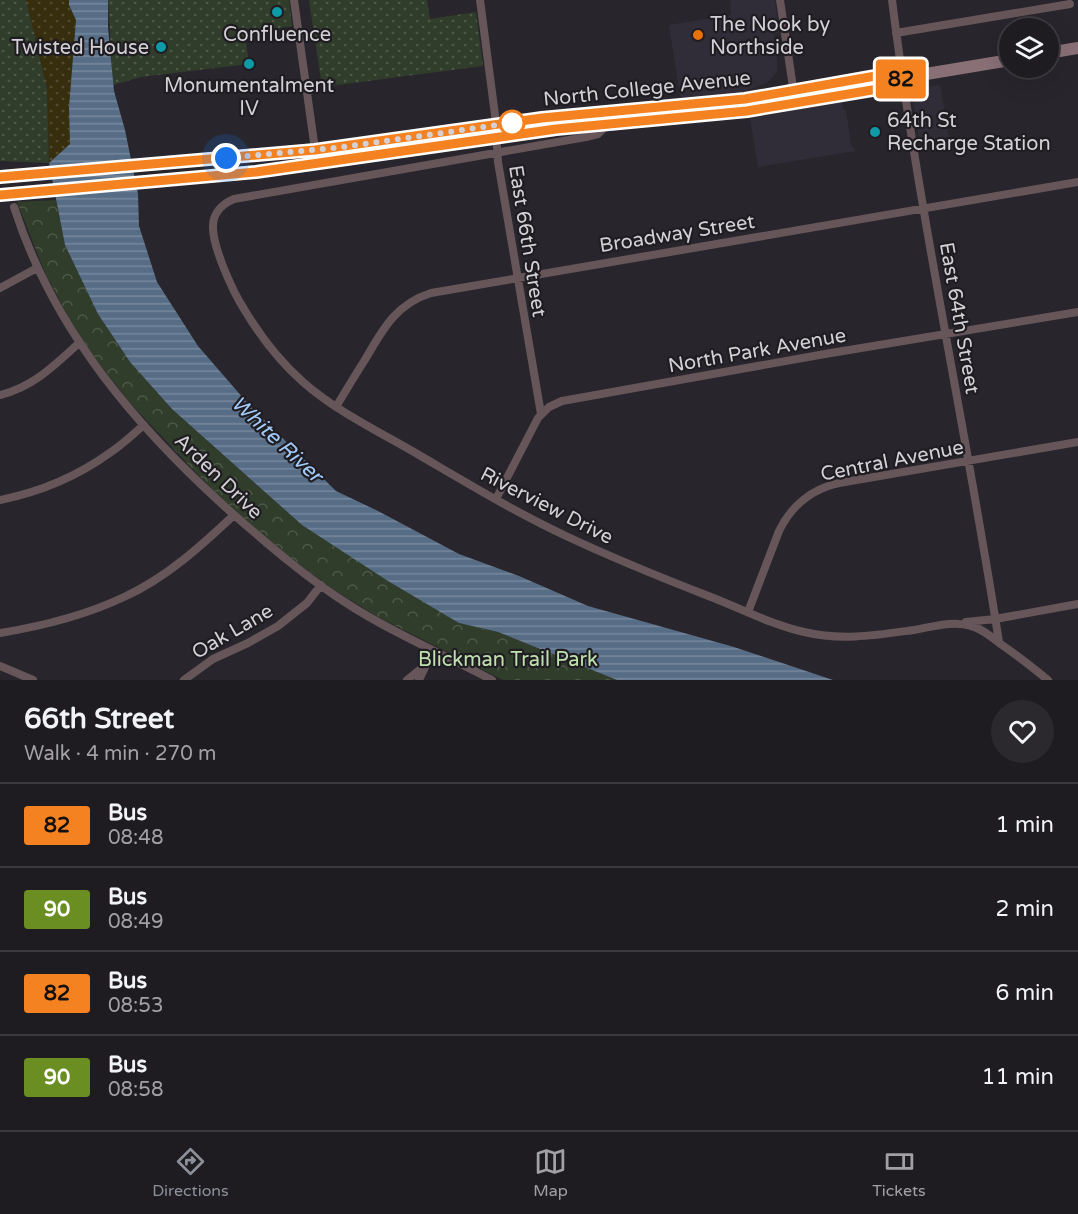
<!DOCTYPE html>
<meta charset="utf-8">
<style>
:root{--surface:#1e1c21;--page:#2b292e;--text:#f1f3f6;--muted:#a1a1a5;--line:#3c3a3f;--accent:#8c9099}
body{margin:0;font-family:"Varela Round",sans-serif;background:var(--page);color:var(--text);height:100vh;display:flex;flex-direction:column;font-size:22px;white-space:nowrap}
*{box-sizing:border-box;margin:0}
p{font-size:20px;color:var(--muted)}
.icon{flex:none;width:33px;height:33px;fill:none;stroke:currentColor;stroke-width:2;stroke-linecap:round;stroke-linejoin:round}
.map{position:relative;height:680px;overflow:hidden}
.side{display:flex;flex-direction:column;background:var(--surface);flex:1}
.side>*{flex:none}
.badge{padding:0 12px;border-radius:4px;font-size:21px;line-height:39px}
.buttons{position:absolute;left:999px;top:18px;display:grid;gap:12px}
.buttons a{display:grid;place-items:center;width:60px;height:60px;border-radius:50%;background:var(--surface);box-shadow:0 6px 24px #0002,0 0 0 2px var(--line);font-size:30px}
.you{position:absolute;width:30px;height:30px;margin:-15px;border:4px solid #fff;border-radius:50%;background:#1a73e8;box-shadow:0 0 0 9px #1a73e833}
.map>.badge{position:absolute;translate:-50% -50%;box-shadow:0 0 0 3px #fff}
.round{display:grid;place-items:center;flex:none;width:63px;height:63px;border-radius:32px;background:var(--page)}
.summary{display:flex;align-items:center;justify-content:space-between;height:102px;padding:0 24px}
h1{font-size:28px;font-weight:700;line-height:45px}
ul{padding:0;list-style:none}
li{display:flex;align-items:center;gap:18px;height:84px;padding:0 24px;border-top:2px solid var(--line)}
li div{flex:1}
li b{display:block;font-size:22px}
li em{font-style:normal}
li .badge{min-width:66px;font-weight:700;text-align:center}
.tabs{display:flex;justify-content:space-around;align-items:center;height:84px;border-top:2px solid var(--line);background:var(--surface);font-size:16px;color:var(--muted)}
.tabs a{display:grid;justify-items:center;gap:3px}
.tabs .current{color:var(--accent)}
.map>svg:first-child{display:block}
.built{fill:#312d38}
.forest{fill:url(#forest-crowns)}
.sand{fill:url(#sand-dots)}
.park{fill:url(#park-dots)}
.water{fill:url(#water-rules)}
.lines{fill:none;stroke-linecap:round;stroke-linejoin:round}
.minor{stroke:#66565a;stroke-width:8}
.secondary{stroke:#897076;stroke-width:12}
.line-casing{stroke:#fff;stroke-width:14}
.line{stroke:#f58220;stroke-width:9}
.walk{stroke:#d3d1d5;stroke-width:6;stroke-dasharray:0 10.8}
.culture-dot{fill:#0f9aa8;stroke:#1f1d22;stroke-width:2}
.food-dot{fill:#e8710a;stroke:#1f1d22;stroke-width:2}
.stop-dot{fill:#fff;stroke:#f58220;stroke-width:3}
.labels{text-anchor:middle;stroke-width:4.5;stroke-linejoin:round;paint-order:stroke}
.poi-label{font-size:20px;fill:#d3d1d5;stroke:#1f1d22;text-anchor:start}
.street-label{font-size:20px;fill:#d3d1d5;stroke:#1f1d22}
.park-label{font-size:20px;fill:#bfe1ae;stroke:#1f1d22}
.water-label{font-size:21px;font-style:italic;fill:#a2cbf9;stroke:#1f1d22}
</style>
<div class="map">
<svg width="1078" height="680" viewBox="0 0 1078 680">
<defs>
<pattern id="forest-crowns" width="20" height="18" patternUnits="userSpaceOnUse" patternTransform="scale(1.5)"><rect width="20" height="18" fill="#303d2a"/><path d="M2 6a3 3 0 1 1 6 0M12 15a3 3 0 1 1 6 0" fill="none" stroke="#4d5848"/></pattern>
<pattern id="sand-dots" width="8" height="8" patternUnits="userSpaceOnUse" patternTransform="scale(1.5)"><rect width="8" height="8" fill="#372e0e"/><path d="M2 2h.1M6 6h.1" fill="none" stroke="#534b30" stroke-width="1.8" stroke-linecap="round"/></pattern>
<pattern id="park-dots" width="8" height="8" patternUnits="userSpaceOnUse" patternTransform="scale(1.5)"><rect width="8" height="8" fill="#303d2a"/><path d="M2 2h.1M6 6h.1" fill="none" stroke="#4d5848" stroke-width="1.8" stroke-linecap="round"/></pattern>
<pattern id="water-rules" width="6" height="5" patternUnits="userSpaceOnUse" patternTransform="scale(1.5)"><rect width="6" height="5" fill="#576d86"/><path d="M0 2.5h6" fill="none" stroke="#76879c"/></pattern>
</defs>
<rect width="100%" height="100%" fill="#28262c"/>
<!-- built -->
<path class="built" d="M730 0H775L779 33 774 34 777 60V71L773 76 766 83 743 92 681 98 680 96 669 25 731 15Z
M940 85 949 137 922 141 919 140 911 90Z
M842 102 843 110H846L851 145 856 151 758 167 750 118Z"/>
<!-- forest -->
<path class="forest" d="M56 200 65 245 98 314 130 362 172 409 302 525 459 623 498 632 617 680H503L378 617 334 590 291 558 219 497 130 403 91 353 70 320 45 273 17 202Z"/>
<!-- sand -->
<path class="sand" d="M26 0H69L70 5 76 20 69 107 70 144 49 163 47 88Z"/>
<!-- park -->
<path class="park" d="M0 0H26L47 88 49 163 0 161Z
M108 0H289L292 26 245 34 249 64 141 77 113 85Z
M309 0H427L430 19 476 12 483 66 322 87Z"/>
<!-- water -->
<path class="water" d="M69 0H108V27L114 91 125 130 138 194 139 226 157 282 198 346 250 406 336 491 378 511 459 554 519 576 588 606 734 647 833 680H617L498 632 459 623 388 581 302 525 172 409 130 362 98 314 65 245 49 163 70 144 69 107 76 20 69 5Z"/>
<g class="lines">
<!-- minor -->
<path class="minor" d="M294 0 317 164
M480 0 495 115 498 162 541 414
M780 0 794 94
M892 0C919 215 966 428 999 642
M896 33 1070 4
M607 125 598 134 586 137 234 199C222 204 213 213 213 226 212 246 233 292 244 309 260 336 279 361 303 382 337 412 380 432 419 455 467 483 515 512 566 536 613 558 662 578 711 597 742 609 772 625 804 632 842 641 877 635 914 630 932 627 953 620 971 626 983 629 993 638 1002 645 1018 656 1033 668 1048 680
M14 207C54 332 138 429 233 514 271 547 309 580 351 606 396 635 446 655 492 680
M0 288 37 268
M0 395C33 387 55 365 79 343
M336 407C346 390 356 374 366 358 383 329 396 304 431 293L1078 182
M496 499 538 418 549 407 562 401 825 354 1078 312
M0 500C40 492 78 476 111 452 123 444 133 434 144 425
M748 612 779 531C791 506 812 489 839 483L1078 442
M966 622 995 619 1078 604
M0 633C43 626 84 616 124 597 166 578 201 546 234 515
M0 666 33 680
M184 680 213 659 248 643 278 626 307 603 321 585
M407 680 423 667
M419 680 426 665 435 652"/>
<!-- secondary -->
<path class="secondary" d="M1048 53 1078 48
M0 177 299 152 541 118 745 99 887 74 902 78
M0 195 256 172 556 129 747 111 890 87 902 78 1010 60"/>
</g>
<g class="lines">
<defs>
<path id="line" d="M0 177 315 150 542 118 745 99 887 74 902 78 890 87 747 111 556 129 256 172 0 195"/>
</defs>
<!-- line casing -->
<use href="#line" class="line-casing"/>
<!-- line -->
<use href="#line" class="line"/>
<!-- walk -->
<path class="walk" d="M226 158 343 147 512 123"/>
</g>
<!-- markers -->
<g class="culture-dot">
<circle cx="277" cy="12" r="6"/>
<circle cx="161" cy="47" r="6"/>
<circle cx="249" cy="64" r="6"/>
<circle cx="875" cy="132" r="6"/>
</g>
<circle class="food-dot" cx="698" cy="35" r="6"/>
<circle class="stop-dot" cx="512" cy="123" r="12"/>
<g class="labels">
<!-- poi labels -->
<g class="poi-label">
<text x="710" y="31">The Nook by<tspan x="710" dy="23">Northside</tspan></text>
<text x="277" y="41" text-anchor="middle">Confluence</text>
<text x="149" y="54" text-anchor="end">Twisted House</text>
<text x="249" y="92" text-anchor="middle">Monumentalment<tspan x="249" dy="23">IV</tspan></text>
<text x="887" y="127">64th St<tspan x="887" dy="23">Recharge Station</tspan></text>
</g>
<!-- street labels -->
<g class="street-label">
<text transform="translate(647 88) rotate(-6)" y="7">North College Avenue</text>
<text transform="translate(677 233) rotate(-9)" y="7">Broadway Street</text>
<text transform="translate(528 241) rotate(81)" y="7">East 66th Street</text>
<text transform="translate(960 318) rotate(80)" y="7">East 64th Street</text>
<text transform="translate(757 350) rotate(-10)" y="7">North Park Avenue</text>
<text transform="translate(892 460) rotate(-11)" y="7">Central Avenue</text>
<text transform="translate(219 476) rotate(44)" y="7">Arden Drive</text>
<text transform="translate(547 505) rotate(27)" y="7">Riverview Drive</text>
<text transform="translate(232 631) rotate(-30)" y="7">Oak Lane</text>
</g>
<!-- park labels -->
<g class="park-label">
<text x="508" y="666">Blickman Trail Park</text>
</g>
<!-- water labels -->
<g class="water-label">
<text transform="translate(277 439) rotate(43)" y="7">White River</text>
</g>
</g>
</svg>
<div class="buttons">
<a><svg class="icon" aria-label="layers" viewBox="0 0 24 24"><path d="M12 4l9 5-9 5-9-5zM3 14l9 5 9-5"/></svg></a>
</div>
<div class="you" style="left:226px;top:158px"></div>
<b class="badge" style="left:901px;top:79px;background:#f58220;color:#111">82</b>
</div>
<section class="side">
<div class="summary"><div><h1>66th Street</h1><p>Walk · 4 min · 270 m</p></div><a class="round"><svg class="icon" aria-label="heart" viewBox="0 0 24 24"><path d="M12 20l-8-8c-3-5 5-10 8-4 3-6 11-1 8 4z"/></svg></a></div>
<ul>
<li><span class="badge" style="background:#f58220;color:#111">82</span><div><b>Bus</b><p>08:48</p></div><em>1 min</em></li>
<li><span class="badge" style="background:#6b8e23;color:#fff">90</span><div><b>Bus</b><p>08:49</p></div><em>2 min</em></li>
<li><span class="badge" style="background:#f58220;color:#111">82</span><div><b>Bus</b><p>08:53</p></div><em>6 min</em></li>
<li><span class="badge" style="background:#6b8e23;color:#fff">90</span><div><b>Bus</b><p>08:58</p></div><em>11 min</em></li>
</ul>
</section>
<nav class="tabs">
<a class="current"><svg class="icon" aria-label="directions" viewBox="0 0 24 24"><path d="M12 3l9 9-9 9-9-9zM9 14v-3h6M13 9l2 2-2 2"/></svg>Directions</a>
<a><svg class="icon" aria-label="map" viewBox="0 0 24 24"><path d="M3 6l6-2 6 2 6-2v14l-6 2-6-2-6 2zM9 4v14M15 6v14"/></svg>Map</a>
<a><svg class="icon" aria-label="tickets" viewBox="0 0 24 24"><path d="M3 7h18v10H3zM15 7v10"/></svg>Tickets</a>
</nav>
